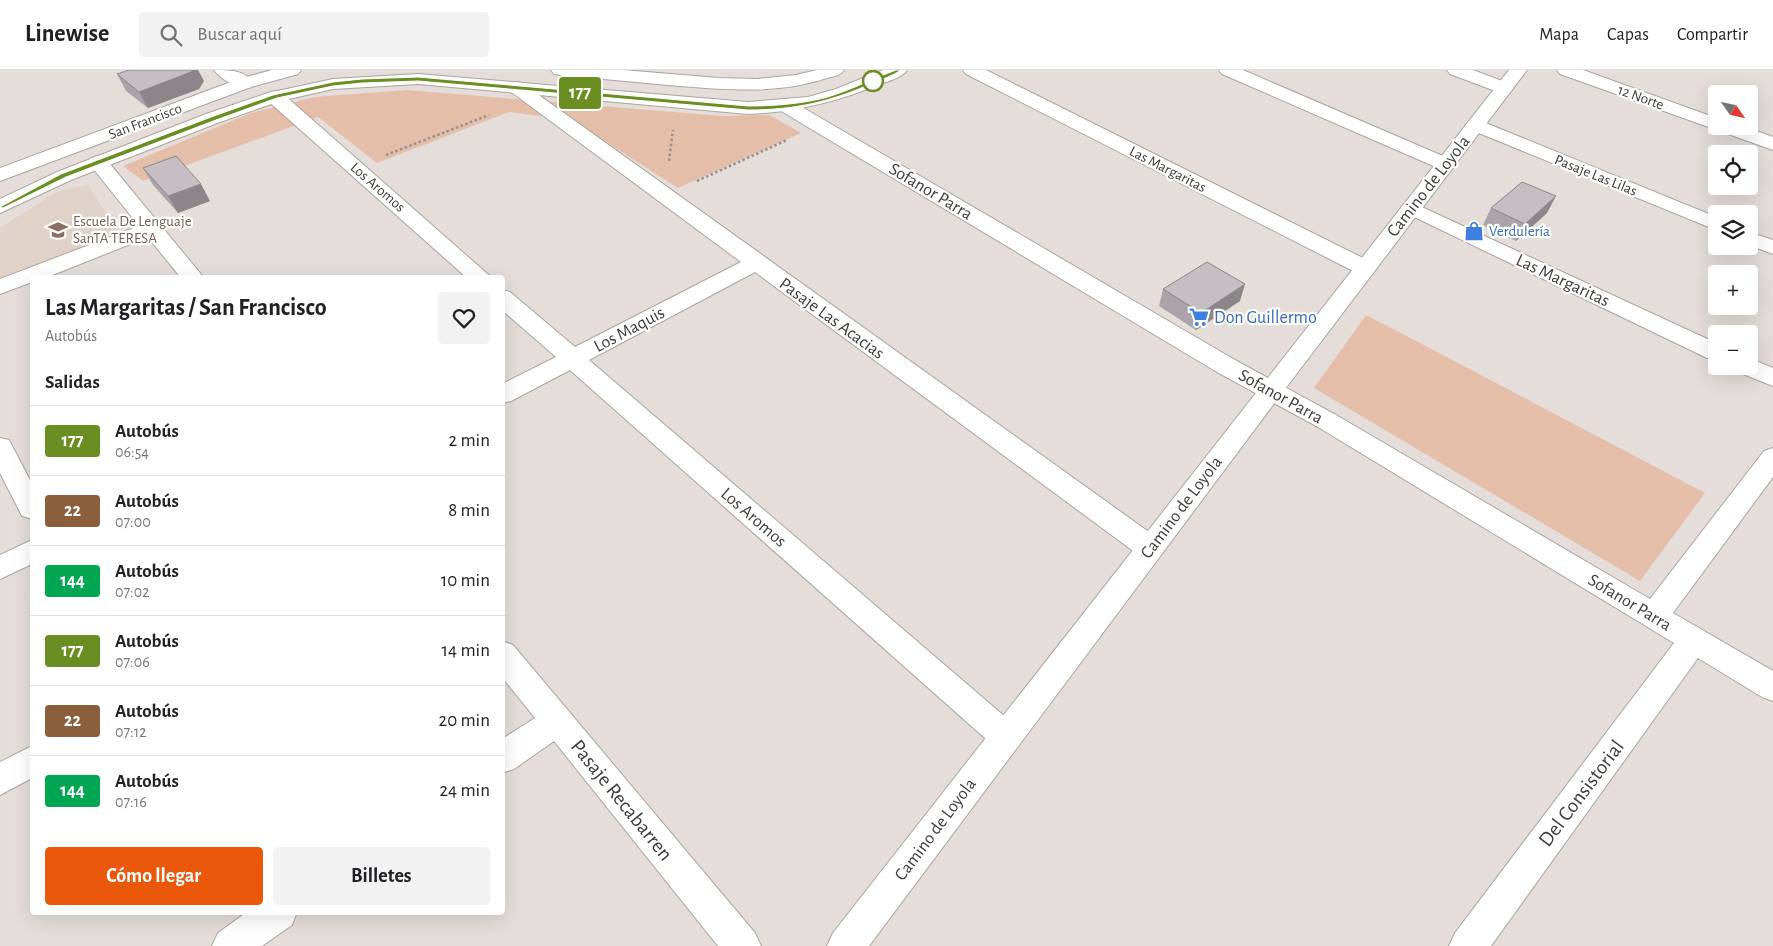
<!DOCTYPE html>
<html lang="es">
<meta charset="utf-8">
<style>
:root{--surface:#fff;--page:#f2f2f2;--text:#202124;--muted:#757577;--line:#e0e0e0;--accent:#ea580c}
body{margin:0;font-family:"Alegreya Sans",sans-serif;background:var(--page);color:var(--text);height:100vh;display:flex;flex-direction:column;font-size:19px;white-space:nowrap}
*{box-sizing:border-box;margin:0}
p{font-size:16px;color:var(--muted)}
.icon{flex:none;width:28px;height:28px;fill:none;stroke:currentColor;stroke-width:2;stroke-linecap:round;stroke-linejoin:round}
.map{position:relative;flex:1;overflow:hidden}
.side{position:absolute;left:30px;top:205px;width:475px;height:640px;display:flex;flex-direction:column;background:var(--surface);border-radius:5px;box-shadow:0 5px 20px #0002}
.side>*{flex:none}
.badge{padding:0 10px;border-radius:4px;font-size:18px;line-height:32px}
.needle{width:32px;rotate:124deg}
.buttons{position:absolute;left:1708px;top:15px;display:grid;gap:10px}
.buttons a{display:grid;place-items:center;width:50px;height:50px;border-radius:5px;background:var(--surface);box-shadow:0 5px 20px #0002;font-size:25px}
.map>.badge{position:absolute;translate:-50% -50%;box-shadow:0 0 0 2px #fff}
h2{padding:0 15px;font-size:19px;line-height:45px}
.round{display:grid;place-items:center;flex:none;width:52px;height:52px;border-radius:5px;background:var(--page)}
.overview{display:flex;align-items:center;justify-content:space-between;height:85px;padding:0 15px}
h1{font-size:24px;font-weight:700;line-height:38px}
.action{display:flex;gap:10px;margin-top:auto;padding:10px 15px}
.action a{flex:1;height:58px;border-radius:5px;background:var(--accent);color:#fff;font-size:20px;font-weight:700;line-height:58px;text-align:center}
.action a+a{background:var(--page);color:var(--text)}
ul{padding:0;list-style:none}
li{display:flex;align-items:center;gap:15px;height:70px;padding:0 15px;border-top:1px solid var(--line)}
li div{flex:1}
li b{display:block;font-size:19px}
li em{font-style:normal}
li .badge{min-width:55px;font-weight:700;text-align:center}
header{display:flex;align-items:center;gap:30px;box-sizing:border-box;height:70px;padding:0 25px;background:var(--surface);border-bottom:1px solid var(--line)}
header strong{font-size:24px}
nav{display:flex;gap:28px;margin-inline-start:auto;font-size:18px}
.search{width:350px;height:45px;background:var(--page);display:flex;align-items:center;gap:12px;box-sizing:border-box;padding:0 18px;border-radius:5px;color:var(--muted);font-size:19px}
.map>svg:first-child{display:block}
.built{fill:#e0d1c9}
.green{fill:#e5beaa}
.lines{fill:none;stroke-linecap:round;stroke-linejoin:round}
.street-casing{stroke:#aaa4a0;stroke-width:2}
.secondary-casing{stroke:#aaa4a0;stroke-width:2}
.path{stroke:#95908d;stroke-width:2.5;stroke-dasharray:2.5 2.5;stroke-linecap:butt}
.street{fill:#fff;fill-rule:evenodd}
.secondary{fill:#fff;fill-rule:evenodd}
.wall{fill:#a9a4a9}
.shaded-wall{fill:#8a8689}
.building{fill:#c5bfc4;stroke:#8a8689}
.line{fill:#6b8e23;stroke:#fff}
.stop-dot{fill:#fff;stroke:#6b8e23;stroke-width:2.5}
.labels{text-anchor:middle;stroke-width:4.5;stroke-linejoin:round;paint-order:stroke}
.far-street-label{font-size:15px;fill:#3f3c3a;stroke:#fff}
.far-education-label{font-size:15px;fill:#785e54;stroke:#fff;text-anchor:start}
.far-shop-label{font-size:15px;fill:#366cbe;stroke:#fff;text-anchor:start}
.street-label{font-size:18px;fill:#3f3c3a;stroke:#fff}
.shop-label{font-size:18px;fill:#366cbe;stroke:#fff;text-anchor:start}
.near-street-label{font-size:21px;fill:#3f3c3a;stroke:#fff}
</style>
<header>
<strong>Linewise</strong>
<div class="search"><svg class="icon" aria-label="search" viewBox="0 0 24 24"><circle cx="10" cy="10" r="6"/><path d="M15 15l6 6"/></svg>Buscar aquí</div>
<nav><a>Mapa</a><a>Capas</a><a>Compartir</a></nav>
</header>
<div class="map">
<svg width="1773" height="876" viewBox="0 0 1773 876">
<rect width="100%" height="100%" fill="#e4ddda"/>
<!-- built -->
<path class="built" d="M88 115 118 162 0 209V158L56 122Z"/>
<!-- green -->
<path class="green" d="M407 20 722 46 769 45 801 63 678 118 572 50 509 42 377 93 318 47 143 111 123 96 251 43 315 27Z
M1366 245 1401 263 1705 423 1640 511 1314 318Z"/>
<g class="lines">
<defs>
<path id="street" d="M214 0C229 0 245 0 254 13L251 17C240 20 221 10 214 0Z
M963 0H986L1373 193 1376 198 1373 203 1365 205 1357 203 966 4Z
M1219 0H1243L1452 90 1455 94 1452 98 1445 100 1438 98 1222 4Z
M1447 0H1473L1510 14 1513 18 1510 22 1504 23 1498 22 1450 4Z
M1557 0H1583L1716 48V56H1743L1773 67V80L1560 4Z
M516 12 522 13 1160 470 1164 478 1160 486 1150 489 1140 486 755 202 589 290 1017 657 1022 667 1017 677 1006 682 995 677 570 300 511 331 502 333V314L556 287 502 240V220L510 222 575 277 741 192 510 21 507 17 510 13Z
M275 21 282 23 492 208H467L268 31 266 27 268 23Z
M788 31 795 33 1235 290 1336 345 1650 529 1764 381 1773 378V407L1673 543 1773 601V631L1762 627 1698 588 1491 876H1449L1455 863 1674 573 1318 357 1217 302 781 41 779 37 781 33Z
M1476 49 1716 147V160L1469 59 1466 55 1469 51Z
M98 86 105 88 204 208H181L148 167 45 208H32V212L0 224V209L139 156 88 92 91 88Z
M1411 132 1716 273V290L1707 288 1404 142 1401 138 1404 134Z
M1749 162 1773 170V184L1749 175Z
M1749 288 1773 298V316L1738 302 1735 296H1749Z
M0 368 9 370 32 414V449L22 446 0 403Z
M32 470V494L0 509V485Z
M502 571 513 575 755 863 761 876H718L554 671 514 699 502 703V669L535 648 502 607Z
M32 676V708L0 725V692Z
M247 842H297L292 855 262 876H212L218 863Z"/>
<path id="secondary" d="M272 0H301L298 4 251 17 0 111V98L239 9Z
M551 0H623L718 8 757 9 796 5 817 0H844C840 6 834 6 827 8 779 24 729 20 679 16 639 12 600 9 560 5L554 4Z
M883 0H907C902 8 888 11 880 14 837 32 795 42 748 44L418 14 333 19 280 31 220 52 71 110 0 143V129L57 102 206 44 268 23 333 9 418 4 748 32 808 27 836 19Z
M1509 0H1527L1279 327 869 876H827L833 863Z"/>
</defs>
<!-- street casing -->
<use href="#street" class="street-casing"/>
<!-- secondary casing -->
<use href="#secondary" class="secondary-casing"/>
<!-- path -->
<path class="path" d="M386 85 489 45
M669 91 673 60
M697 111 787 70"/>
<!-- street -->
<use href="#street" class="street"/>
<!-- secondary -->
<use href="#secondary" class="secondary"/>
</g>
<!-- wall -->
<path class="wall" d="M117 4 204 11 199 19 148 38 126 21Z
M143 98 210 131 178 143 153 115Z
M1491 138 1547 143 1516 171 1483 155Z
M1163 219 1240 231 1196 260 1159 236Z"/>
<!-- shaded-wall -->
<path class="shaded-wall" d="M193 0H198L204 11 199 19 148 38 139 22Z
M201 114 210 131 178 143 168 126Z
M1556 126 1547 143 1516 171 1525 154Z
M1245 214 1240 231 1196 260 1201 243Z"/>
<!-- building -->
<path class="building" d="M129 0H193L191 2 139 22 117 4Z
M176 86 201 114 168 126 143 98Z
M1522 112 1556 126 1525 154 1491 138Z
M1207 192 1245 214 1201 243 1163 219Z"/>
<!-- line -->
<path class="line" d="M896 0H901C893 6 882 9 873 13 830 32 795 40 748 40L418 11 362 13 333 16 277 28 216 50 66 107 3 138 0 137 61 104 211 47 273 25 333 12 362 9 418 7 748 36C774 36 799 34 824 28 849 21 872 9 896 0Z"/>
<!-- icons -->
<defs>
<symbol id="school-bare" viewBox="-9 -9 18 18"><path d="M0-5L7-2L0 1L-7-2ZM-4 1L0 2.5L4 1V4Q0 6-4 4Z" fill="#8d6e63" stroke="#fff" stroke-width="2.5" paint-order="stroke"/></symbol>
<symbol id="shop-bare" viewBox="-9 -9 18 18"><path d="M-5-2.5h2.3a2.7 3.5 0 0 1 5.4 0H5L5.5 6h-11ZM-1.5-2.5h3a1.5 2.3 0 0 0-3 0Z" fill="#3f7fe0" stroke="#fff" stroke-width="2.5" paint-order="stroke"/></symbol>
<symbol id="supermarket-bare" viewBox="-9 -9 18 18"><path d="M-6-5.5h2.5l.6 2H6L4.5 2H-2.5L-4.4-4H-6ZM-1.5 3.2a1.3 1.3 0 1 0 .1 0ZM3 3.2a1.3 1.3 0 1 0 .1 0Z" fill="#3f7fe0" stroke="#fff" stroke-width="2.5" paint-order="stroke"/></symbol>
</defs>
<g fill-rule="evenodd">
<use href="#school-bare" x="44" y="146" width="28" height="28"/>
<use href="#shop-bare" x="1460" y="147" width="28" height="28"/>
<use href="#supermarket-bare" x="1185" y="233" width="28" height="28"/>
</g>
<!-- markers -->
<circle class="stop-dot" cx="873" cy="11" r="10"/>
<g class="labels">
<!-- far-street labels -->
<g class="far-street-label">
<text transform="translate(1641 27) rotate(20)" y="5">12 Norte</text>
<text transform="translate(145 51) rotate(-21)" y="5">San Francisco</text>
<text transform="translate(1168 99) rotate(27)" y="5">Las Margaritas</text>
<text transform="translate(1596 105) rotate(22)" y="5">Pasaje Las Lilas</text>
<text transform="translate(378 117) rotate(41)" y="5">Los Aromos</text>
</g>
<!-- far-education labels -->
<g class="far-education-label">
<text x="73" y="156">Escuela De Lenguaje<tspan x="73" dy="17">SanTA TERESA</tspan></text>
</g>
<!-- far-shop labels -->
<g class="far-shop-label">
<text x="1489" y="166">Verdulería</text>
</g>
<!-- street labels -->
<g class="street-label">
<text transform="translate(1428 116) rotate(-52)" y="6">Camino de Loyola</text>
<text transform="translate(931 121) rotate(31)" y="6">Sofanor Parra</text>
<text transform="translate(1563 210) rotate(25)" y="6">Las Margaritas</text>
<text transform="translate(832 248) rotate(36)" y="6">Pasaje Las Acacias</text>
<text transform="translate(629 259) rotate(-28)" y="6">Los Maquis</text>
<text transform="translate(1281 326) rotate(29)" y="6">Sofanor Parra</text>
<text transform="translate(1181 437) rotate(-53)" y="6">Camino de Loyola</text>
<text transform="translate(754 447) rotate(41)" y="6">Los Aromos</text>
<text transform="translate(1630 532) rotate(31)" y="6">Sofanor Parra</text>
<text transform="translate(935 759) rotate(-53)" y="6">Camino de Loyola</text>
</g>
<!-- shop labels -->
<g class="shop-label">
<text x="1214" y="253">Don Guillermo</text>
</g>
<!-- near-street labels -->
<g class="near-street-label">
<text transform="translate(1581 723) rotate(-53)" y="7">Del Consistorial</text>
<text transform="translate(622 730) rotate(51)" y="7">Pasaje Recabarren</text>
</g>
</g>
</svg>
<div class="buttons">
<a><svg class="needle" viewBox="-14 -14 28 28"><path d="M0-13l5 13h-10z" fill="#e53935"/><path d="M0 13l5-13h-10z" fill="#757577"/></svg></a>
<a><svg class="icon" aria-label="locate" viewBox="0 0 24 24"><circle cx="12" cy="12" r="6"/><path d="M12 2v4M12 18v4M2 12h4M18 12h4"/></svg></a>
<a><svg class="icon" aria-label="layers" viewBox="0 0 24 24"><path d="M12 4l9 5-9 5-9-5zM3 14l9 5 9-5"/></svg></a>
<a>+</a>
<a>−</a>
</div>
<b class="badge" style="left:580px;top:23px;background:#6b8e23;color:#fff">177</b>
<section class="side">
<div class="overview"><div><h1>Las Margaritas / San Francisco</h1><p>Autobús</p></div><a class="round"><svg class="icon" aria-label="heart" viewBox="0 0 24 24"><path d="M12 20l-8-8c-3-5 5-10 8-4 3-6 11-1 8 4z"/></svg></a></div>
<h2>Salidas</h2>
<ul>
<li><span class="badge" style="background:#6b8e23;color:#fff">177</span><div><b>Autobús</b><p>06:54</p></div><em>2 min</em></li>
<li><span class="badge" style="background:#8b5e3c;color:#fff">22</span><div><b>Autobús</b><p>07:00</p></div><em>8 min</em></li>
<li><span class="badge" style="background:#00a651;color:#fff">144</span><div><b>Autobús</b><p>07:02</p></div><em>10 min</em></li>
<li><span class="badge" style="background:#6b8e23;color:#fff">177</span><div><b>Autobús</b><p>07:06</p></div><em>14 min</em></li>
<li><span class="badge" style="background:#8b5e3c;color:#fff">22</span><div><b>Autobús</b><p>07:12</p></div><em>20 min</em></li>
<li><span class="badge" style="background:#00a651;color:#fff">144</span><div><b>Autobús</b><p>07:16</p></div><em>24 min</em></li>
</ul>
<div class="action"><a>Cómo llegar</a><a>Billetes</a></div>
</section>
</div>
